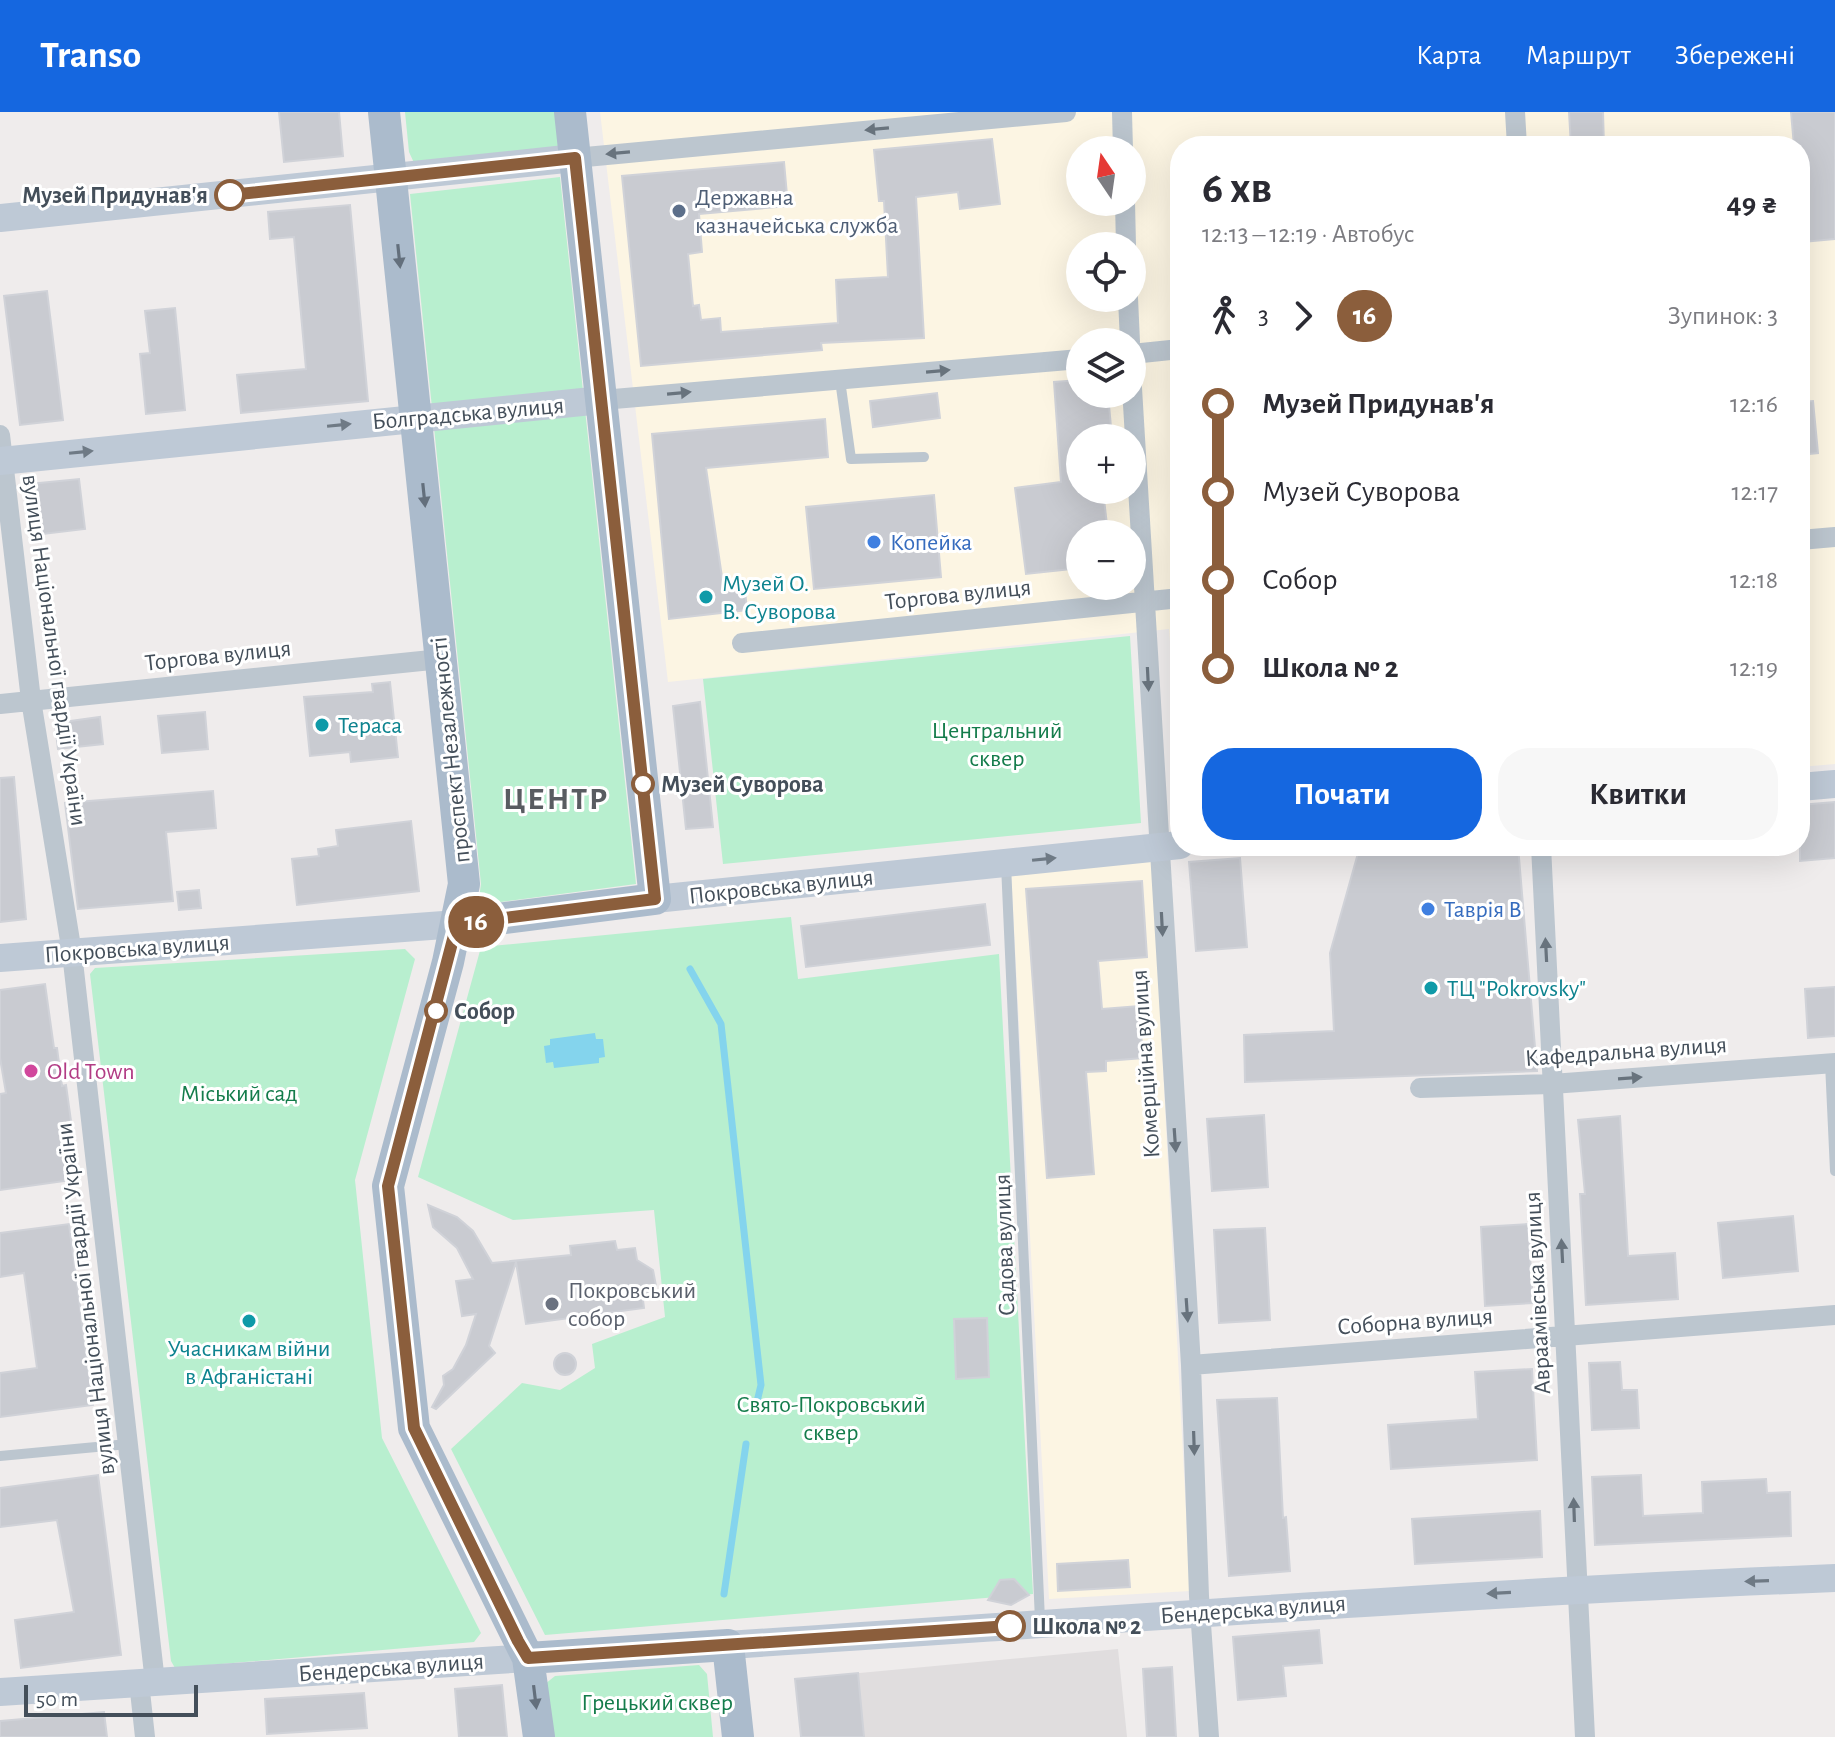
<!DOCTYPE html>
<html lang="uk">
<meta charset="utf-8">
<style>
:root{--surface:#fff;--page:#f7f7f7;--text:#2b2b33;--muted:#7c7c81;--accent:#1567e0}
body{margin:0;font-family:"Alegreya Sans",sans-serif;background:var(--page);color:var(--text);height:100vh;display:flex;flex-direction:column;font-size:30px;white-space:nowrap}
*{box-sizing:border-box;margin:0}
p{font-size:26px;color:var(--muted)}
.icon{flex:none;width:44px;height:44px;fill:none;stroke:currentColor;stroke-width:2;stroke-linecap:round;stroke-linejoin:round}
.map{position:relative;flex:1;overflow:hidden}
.drawer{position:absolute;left:1170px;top:24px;width:640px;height:720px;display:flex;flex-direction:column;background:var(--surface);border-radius:32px;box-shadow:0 8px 32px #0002}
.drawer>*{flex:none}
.badge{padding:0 16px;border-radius:26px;font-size:28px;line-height:52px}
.needle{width:52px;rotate:347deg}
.tools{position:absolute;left:1066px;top:24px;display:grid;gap:16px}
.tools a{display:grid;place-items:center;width:80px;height:80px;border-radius:50%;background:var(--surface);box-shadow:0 8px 32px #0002;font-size:40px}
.scale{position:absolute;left:24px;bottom:20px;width:174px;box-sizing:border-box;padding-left:8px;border:4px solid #444f5a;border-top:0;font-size:22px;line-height:28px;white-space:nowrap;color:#444f5a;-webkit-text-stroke:6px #fff;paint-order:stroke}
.map>.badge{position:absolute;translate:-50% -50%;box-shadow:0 0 0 4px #fff}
.legs{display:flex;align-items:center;gap:12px;height:88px;padding:0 32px;font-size:26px}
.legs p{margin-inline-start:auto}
.head{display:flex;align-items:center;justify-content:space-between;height:136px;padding:0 32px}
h1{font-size:44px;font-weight:700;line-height:60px}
.action{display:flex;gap:16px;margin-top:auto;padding:16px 32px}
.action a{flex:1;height:92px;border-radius:32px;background:var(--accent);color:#fff;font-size:32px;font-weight:700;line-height:92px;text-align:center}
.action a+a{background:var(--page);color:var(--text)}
ul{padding:0 32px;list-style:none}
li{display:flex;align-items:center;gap:28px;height:88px;font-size:30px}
li i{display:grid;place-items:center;width:12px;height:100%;margin:0 10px;background:currentColor}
li i::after{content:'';width:20px;height:20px;margin:-10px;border:6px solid;border-radius:50%;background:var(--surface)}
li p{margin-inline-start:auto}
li:first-child i{background:linear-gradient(#0000 50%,currentColor 0)}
li:last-child i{background:linear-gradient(currentColor 50%,#0000 0)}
header{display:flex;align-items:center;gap:48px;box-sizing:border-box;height:112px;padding:0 40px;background:var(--accent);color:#fff}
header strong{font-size:38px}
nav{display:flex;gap:44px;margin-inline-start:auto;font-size:28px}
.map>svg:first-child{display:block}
.commercial{fill:#fcf5e3;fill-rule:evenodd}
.education{fill:#e0ddde}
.green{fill:#b8efcf}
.water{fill:#84d4ed}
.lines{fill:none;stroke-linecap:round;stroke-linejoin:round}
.stream{stroke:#84d4ed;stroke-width:7}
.building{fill:#c9cbd1;stroke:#d0d2d8;stroke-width:2}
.lane{stroke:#bcc6cf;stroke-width:10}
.street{stroke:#bcc6cf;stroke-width:20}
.secondary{stroke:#bec9d6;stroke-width:28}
.primary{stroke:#abbbcc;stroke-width:32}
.oneway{fill:#68737d}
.oneway2{fill:#636f7c}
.oneway3{fill:#6f7a85}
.line-1-casing{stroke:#fff;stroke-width:18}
.line-1{stroke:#8b5e3c;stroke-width:12}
.stop-1-dot{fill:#fff;stroke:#8b5e3c;stroke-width:4}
.service-dot{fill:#5c6f8a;stroke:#fff;stroke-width:3}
.shop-dot{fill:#3f7fe0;stroke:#fff;stroke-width:3}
.culture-dot{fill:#0f9aa8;stroke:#fff;stroke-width:3}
.hotel-dot{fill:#d1479c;stroke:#fff;stroke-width:3}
.worship-dot{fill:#6b7280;stroke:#fff;stroke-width:3}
.labels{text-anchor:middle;stroke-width:6;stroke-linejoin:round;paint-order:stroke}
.stop-label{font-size:24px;font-weight:bold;fill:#444f5a;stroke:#fff;text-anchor:start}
.service-label{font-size:24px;fill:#4e5e75;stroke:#fff;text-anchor:start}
.street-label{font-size:24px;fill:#444f5a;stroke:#fff}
.shop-label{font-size:24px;fill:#366cbe;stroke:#fff;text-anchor:start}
.culture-label{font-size:24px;fill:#0d838f;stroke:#fff;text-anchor:start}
.park-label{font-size:24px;fill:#147c4b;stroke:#fff}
.hotel-label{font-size:24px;fill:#b23c85;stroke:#fff;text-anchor:start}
.worship-label{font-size:24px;fill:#5b616d;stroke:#fff;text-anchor:start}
.district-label{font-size:32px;font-weight:bold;letter-spacing:2px;fill:#595c61;stroke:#fff}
</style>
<header>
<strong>Transo</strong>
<nav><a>Карта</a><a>Маршрут</a><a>Збережені</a></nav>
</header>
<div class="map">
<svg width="1835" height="1625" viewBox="0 0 1835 1625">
<rect width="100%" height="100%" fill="#efecec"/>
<!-- commercial -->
<path class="commercial" d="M600 0H1835V652L1800 655V34H1180V654L1169 517 668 570ZM1080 38H1132V90H1080ZM1080 134H1132V186H1080ZM1080 230H1132V282H1080ZM1080 326H1132V378H1080ZM1080 422H1132V474H1080Z
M1152 744 1190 1479 1049 1487 1011 759Z"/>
<!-- education -->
<path class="education" d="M1118 1537 1127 1625H801L795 1567Z"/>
<!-- green -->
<path class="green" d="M405 0H564L561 35 415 53 409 40Z
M560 65 636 772 478 793 481 772 410 82Z
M1130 524 1141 711 723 752 703 567Z
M791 805 798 867 999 842 1033 1482 545 1523 451 1337 522 1271 560 1278 595 1256 592 1232 665 1205 654 1098 513 1108 418 1065 481 835Z
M405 837 415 847 355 1068 382 1326 481 1521 474 1530 175 1556 171 1549 90 862 95 856Z
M699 1553 707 1562 713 1625H551L545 1572 555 1564Z"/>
<!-- water -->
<path class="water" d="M595 921 596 927H603L605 945 599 946V951L554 956 553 950 546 951 544 934 550 933V927Z"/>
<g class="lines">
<!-- stream -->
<path class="stream" d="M690 857 721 912 761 1273 755 1298
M724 1482 746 1332"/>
</g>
<!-- building -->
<path class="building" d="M279 0H339L343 44 284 50Z
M1569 0H1603L1604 34H1571Z
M1791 0H1835V127L1803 130 1800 34H1794Z
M992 27 1000 92 960 97 958 80 916 85 924 226 821 231 822 238 641 254 622 64 784 50 788 94 699 102 702 140 688 142 693 194 699 193 701 208 720 206 721 220 838 211 836 168 888 165 884 89H879L874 38Z
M350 93 368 289 241 301 237 263 306 257 294 125 270 127 268 100Z
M47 179 63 308 20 313 4 184Z
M175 196 185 298 146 302 140 242 150 241 145 199Z
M1080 268V282H1108L1112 326H1080V378H1103L1108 422H1080V456L1026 462 1015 376 1061 370 1054 270Z
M937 281 940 306 873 315 870 289Z
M1813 289 1818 341 1800 343V290Z
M825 307 828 345 706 356 723 472 744 469 747 498 669 507 652 322Z
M79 367 85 417 35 423 30 372Z
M934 383 941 465 814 477 806 395Z
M390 570 398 645 351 650 350 640 310 644 304 585 373 580 372 572Z
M700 590 713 715 686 717 673 594Z
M205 600 208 637 162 641 158 604Z
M100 605 103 632 58 637 55 611Z
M14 665 26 807 0 810V666Z
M213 679 216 716 166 720 173 789 78 797 65 691Z
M1835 690V746L1800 749V693Z
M411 709 419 779 297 793 292 747 319 744 318 737 338 734 336 718Z
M1360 734H1518L1537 959 1245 970 1244 923 1334 919 1330 841Z
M1240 746 1247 835 1196 839 1189 750Z
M1142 769 1147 845 1098 849 1102 897 1139 894 1143 946 1106 949V959L1086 960 1094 1062 1047 1066 1026 777Z
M199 778 201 796 179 798 177 780Z
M985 792 990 833 806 855 801 814Z
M45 872 54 936H57L62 974 66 973 79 1067 0 1078V982L6 981 0 946V878Z
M1835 875V924L1808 926 1805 877Z
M1264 1003 1268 1075 1212 1079 1207 1007Z
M1620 1004 1628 1144 1675 1141 1678 1187 1586 1193 1580 1082H1585L1578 1008Z
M428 1093 457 1105 473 1119 492 1151 571 1143 570 1134 615 1129 617 1138 635 1136 637 1148 653 1158 656 1174 643 1188 644 1196 526 1212 516 1150 489 1234 495 1241 436 1297 432 1295 444 1273 443 1264 453 1257 466 1233 476 1202 462 1204 456 1169 473 1167 457 1136 433 1115Z
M1793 1104 1798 1159 1723 1166 1718 1111Z
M69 1112 93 1293 0 1305V1261L37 1256 24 1161 0 1165V1121Z
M1528 1112 1533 1191 1485 1194 1481 1115Z
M1265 1116 1270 1208 1219 1211 1214 1118Z
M987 1206 989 1265 956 1267 954 1207Z
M554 1252a11 11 0 1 1 22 0a11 11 0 1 1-22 0Z
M1620 1250 1622 1278H1637L1639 1316 1592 1318 1589 1251Z
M1532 1257 1537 1348 1391 1357 1388 1313 1478 1307 1475 1260Z
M1277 1286 1283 1406 1286 1405 1290 1459 1229 1464 1217 1288Z
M98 1363 121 1543 21 1556 15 1508 74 1500 57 1408 0 1415V1376Z
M1641 1363 1643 1404 1703 1401 1702 1370 1766 1367 1767 1381 1790 1380 1791 1424 1595 1433 1592 1365Z
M1540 1399 1542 1445 1415 1452 1412 1407Z
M1128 1448 1130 1475 1058 1479 1057 1452Z
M1014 1467 1029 1483 1011 1493 988 1488 1000 1468Z
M1319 1518 1322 1551 1283 1554 1286 1584 1238 1588 1233 1525Z
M1172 1555 1176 1625H1147L1143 1557Z
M858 1561 864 1625H801L795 1567Z
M502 1573 507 1625H459L455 1577Z
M364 1581 367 1616 267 1622 265 1587Z
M104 1600 107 1625H0V1609Z"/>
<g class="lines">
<!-- lane -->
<path class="lane" d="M840 268 851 347 924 345
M1006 753 1040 1508
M1830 951 1835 1059
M0 1344 128 1332"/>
<!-- street -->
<path class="street" d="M1122 0 1123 38
M1515 0 1517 34
M575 46 1066 0
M1125 90 1126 134
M1128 186 1130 230
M1132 242 1180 237
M1132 276 1191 1253 1199 1484 1209 1625
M602 288 1080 247
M0 323 31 588 72 841 155 1570
M1800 428 1835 425
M742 531 1180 486
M0 592 441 547
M1541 734 1585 1625
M1420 976 1552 972 1835 951
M1191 1253 1835 1203
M139 1570 145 1625"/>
<!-- secondary -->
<path class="secondary" d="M0 106 575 46
M0 349 602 288
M1800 675 1835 672
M655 787 1180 733
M0 846 457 812
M728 1533C1097 1509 1465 1481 1835 1466
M0 1580 528 1546"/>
<!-- primary -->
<path class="primary" d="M384 0 464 772 448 850 388 1074 414 1316 528 1546 539 1625
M457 812 655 787 570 0
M528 1546 728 1533 738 1625"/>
</g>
<!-- one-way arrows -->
<defs><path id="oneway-solid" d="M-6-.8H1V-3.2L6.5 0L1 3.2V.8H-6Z" transform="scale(2)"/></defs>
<g class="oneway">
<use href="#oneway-solid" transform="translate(877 17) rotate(175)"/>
<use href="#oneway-solid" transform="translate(618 41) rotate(175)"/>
<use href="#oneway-solid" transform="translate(938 259) rotate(-5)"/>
<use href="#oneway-solid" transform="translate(679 281) rotate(-5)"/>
<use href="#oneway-solid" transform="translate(1148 567) rotate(87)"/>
<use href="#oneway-solid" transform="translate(1162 812) rotate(87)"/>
<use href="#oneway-solid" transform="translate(1546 838) rotate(-93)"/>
<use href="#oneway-solid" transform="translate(1630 966) rotate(-4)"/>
<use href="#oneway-solid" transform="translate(1175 1028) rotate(86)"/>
<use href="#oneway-solid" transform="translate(1562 1139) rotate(-93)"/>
<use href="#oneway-solid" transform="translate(1187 1198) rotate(86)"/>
<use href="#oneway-solid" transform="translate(1194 1331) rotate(88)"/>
<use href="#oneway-solid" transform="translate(1574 1398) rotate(-92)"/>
</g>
<g class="oneway2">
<use href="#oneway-solid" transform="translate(399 144) rotate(84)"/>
<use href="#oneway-solid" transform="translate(424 383) rotate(84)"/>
<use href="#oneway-solid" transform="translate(535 1585) rotate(83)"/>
</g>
<g class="oneway3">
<use href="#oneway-solid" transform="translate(339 313) rotate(-6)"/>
<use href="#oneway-solid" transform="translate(81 340) rotate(-6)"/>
<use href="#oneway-solid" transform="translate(1044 747) rotate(-6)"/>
<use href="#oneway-solid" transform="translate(1757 1469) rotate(178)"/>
<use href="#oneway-solid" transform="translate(1499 1481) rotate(177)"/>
</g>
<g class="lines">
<defs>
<path id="line-1" d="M230 83 575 46 655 787 457 812 388 1074 414 1316 518 1529 528 1546 1010 1514"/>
</defs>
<!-- line-1 casing -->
<use href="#line-1" class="line-1-casing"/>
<!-- line-1 -->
<use href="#line-1" class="line-1"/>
</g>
<!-- markers -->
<g class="stop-1-dot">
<circle cx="230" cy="83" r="14"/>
<circle cx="643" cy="672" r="10"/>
<circle cx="436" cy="899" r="10"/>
<circle cx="1010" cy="1514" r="14"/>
</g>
<circle class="service-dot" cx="679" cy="99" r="8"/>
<g class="shop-dot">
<circle cx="874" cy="430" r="8"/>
<circle cx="1428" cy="797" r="8"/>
</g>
<g class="culture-dot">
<circle cx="706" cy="485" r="8"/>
<circle cx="322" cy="613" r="8"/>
<circle cx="1431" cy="876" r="8"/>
<circle cx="249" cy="1209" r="8"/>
</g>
<circle class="hotel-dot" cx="31" cy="959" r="8"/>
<circle class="worship-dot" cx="552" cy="1192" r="8"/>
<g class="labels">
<!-- stop labels -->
<g class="stop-label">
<text x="208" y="91" text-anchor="end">Музей Придунав'я</text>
<text x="661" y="680">Музей Суворова</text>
<text x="454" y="907">Собор</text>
<text x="1032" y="1522">Школа № 2</text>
</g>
<!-- service labels -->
<g class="service-label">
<text x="695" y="93">Державна<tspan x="695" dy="28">казначейська служба</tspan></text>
</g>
<!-- street labels -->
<g class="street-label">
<text transform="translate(468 301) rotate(-5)" y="8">Болградська вулиця</text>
<text transform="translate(958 482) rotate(-6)" y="8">Торгова вулиця</text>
<text transform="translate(55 538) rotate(82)" y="8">вулиця Національної гвардії України</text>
<text transform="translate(218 543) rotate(-6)" y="8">Торгова вулиця</text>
<text transform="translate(450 638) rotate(-96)" y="8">проспект Незалежності</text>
<text transform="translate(781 774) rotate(-6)" y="8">Покровська вулиця</text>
<text transform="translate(137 836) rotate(-4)" y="8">Покровська вулиця</text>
<text transform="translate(1626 939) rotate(-4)" y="8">Кафедральна вулиця</text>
<text transform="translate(1145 952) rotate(-94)" y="8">Комерційна вулиця</text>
<text transform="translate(1004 1133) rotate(-92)" y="8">Садова вулиця</text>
<text transform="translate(1537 1181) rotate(-93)" y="8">Авраамівська вулиця</text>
<text transform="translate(85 1187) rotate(-97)" y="8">вулиця Національної гвардії України</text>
<text transform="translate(1415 1209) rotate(-4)" y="8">Соборна вулиця</text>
<text transform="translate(1253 1497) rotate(-4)" y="8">Бендерська вулиця</text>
<text transform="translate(391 1555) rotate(-4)" y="8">Бендерська вулиця</text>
</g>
<!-- shop labels -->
<g class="shop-label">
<text x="890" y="438">Копейка</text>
<text x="1444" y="805">Таврія В</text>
</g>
<!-- culture labels -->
<g class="culture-label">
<text x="722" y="479">Музей О.<tspan x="722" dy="28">В. Суворова</tspan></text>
<text x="338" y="621">Тераса</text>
<text x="1447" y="884">ТЦ "Pokrovsky"</text>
<text x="249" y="1244" text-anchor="middle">Учасникам війни<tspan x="249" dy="28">в Афганістані</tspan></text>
</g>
<!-- park labels -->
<g class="park-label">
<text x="997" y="626">Центральний<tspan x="997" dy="28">сквер</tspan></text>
<text x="239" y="989">Міський сад</text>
<text x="831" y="1300">Свято-Покровський<tspan x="831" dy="28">сквер</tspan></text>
<text x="657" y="1598">Грецький сквер</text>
</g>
<!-- hotel labels -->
<g class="hotel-label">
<text x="47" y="967">Old Town</text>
</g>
<!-- worship labels -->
<g class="worship-label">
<text x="568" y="1186">Покровський<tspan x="568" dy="28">собор</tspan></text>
</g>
<!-- district labels -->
<g class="district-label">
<text x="556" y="697">ЦЕНТР</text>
</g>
</g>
</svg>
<div class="tools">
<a><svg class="needle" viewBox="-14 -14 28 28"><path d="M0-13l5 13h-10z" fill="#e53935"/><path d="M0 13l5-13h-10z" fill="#7c7c81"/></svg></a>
<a><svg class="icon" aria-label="locate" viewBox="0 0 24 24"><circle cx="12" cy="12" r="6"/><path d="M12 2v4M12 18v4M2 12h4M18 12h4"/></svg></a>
<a><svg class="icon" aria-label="layers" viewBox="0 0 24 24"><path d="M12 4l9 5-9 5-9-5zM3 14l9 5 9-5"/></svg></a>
<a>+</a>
<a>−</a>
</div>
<div class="scale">50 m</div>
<b class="badge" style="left:476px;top:810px;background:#8b5e3c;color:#fff">16</b>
<section class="drawer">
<div class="head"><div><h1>6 хв</h1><p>12:13 – 12:19 · Автобус</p></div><b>49 ₴</b></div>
<div class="legs"><svg class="icon" aria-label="walk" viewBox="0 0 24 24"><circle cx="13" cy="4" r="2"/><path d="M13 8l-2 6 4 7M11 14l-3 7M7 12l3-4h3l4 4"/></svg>3<svg class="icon" aria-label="forward" viewBox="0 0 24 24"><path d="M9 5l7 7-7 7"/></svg><b class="badge" style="background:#8b5e3c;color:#fff">16</b><p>Зупинок: 3</p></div>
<ul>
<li><i style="color:#8b5e3c"></i><b>Музей Придунав'я</b><p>12:16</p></li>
<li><i style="color:#8b5e3c"></i><span>Музей Суворова</span><p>12:17</p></li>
<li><i style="color:#8b5e3c"></i><span>Собор</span><p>12:18</p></li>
<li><i style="color:#8b5e3c"></i><b>Школа № 2</b><p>12:19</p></li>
</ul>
<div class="action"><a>Почати</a><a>Квитки</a></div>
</section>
</div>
